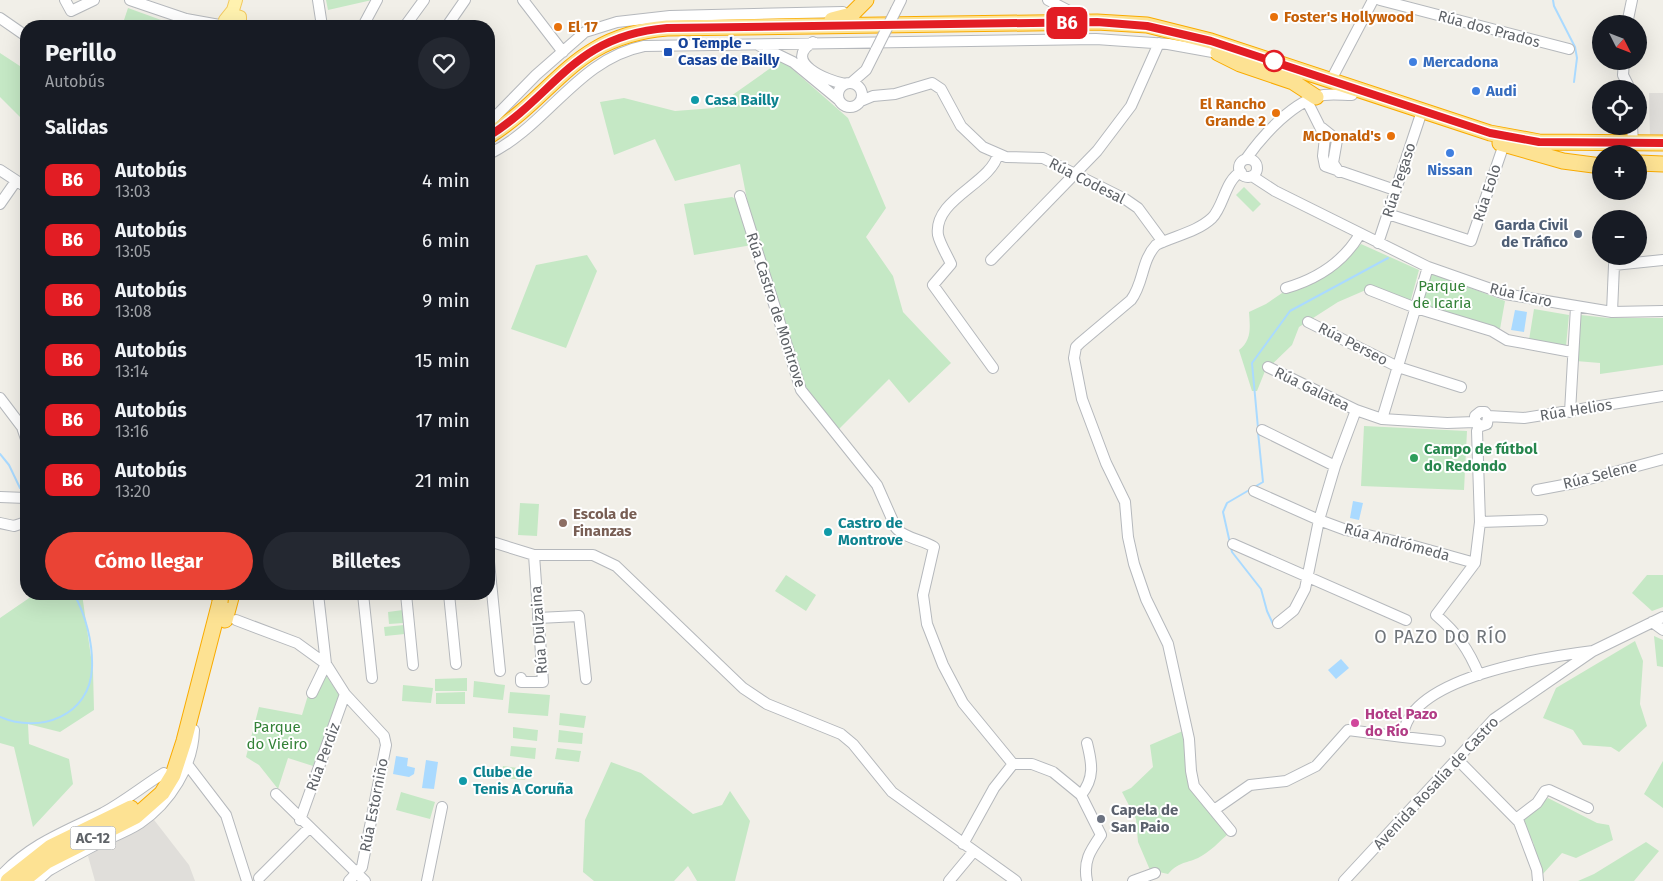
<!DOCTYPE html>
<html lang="es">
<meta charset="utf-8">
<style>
:root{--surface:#171b24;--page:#242831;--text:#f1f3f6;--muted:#9ea1a6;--accent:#ea4335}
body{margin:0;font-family:"Fira Sans",sans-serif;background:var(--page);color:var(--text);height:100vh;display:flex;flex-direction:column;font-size:19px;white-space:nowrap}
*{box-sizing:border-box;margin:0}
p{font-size:16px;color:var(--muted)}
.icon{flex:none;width:28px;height:28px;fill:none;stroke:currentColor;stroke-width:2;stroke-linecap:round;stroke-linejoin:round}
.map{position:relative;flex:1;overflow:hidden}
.panel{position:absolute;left:20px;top:20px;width:475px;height:580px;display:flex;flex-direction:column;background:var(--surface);border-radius:20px;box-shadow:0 5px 20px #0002}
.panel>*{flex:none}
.badge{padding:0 10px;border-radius:8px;font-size:18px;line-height:32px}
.needle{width:32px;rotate:132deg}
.tools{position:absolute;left:1592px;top:15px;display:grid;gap:10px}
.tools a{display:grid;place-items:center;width:55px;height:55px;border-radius:50%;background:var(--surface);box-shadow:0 5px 20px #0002;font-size:25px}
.map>.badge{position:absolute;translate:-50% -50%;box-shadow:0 0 0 2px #fff}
h2{padding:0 25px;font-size:19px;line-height:45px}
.round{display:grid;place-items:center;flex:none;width:52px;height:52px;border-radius:26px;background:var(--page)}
.overview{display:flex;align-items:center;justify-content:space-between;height:85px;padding:0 25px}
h1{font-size:24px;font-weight:700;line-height:38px}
.button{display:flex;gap:10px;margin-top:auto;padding:10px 25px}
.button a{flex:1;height:58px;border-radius:30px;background:var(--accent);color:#fff;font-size:20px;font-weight:700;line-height:58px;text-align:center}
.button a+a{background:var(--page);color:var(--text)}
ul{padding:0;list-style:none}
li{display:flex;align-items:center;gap:15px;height:60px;padding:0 25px}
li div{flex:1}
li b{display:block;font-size:19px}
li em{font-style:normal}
li .badge{min-width:55px;font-weight:700;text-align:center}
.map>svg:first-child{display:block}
.industrial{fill:#e0deda}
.green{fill:#c5e8c5}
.water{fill:#aadaff}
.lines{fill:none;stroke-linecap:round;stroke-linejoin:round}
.stream{stroke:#aadaff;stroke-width:2}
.minor-casing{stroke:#b5b8bc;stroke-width:12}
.major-casing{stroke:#f2c960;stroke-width:14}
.highway-casing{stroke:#f9ab00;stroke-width:17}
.minor{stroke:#fff;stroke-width:10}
.major{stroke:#fff2af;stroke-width:12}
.highway{stroke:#fde293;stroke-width:15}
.minor-bridge-casing{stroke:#b5b8bc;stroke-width:12;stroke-linecap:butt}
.highway-bridge-casing{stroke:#f9ab00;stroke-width:17;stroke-linecap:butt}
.minor-bridge{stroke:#fff;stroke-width:10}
.highway-bridge{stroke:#fde293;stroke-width:15}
.line-casing{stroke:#fff;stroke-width:11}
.line{stroke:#e21d24;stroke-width:8}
.food-dot{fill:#e8710a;stroke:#fff;stroke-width:2}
.transit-dot{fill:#1a4fb4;stroke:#fff;stroke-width:2}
.stop-dot{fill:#fff;stroke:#e21d24;stroke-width:2.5}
.shop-dot{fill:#3f7fe0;stroke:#fff;stroke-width:2}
.culture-dot{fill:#0f9aa8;stroke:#fff;stroke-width:2}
.service-dot{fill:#5c6f8a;stroke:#fff;stroke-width:2}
.leisure-dot{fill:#2e9e5b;stroke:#fff;stroke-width:2}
.education-dot{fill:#8d6e63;stroke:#fff;stroke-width:2}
.hotel-dot{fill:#d1479c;stroke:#fff;stroke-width:2}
.worship-dot{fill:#6b7280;stroke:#fff;stroke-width:2}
.labels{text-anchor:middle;stroke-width:4;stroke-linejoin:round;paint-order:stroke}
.shield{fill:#fff;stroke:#8f9295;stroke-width:1}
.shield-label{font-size:14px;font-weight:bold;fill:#5f6368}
.food-label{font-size:15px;font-weight:bold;fill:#c56008;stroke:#fff;text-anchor:start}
.street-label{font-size:15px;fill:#5f6368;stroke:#fff}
.transit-label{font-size:15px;font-weight:bold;fill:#164399;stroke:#fff;text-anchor:start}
.shop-label{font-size:15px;font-weight:bold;fill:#366cbe;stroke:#fff;text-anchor:start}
.culture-label{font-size:15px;font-weight:bold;fill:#0d838f;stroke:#fff;text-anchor:start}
.service-label{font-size:15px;font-weight:bold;fill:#4e5e75;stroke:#fff;text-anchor:end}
.park-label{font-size:15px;fill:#348238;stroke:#fff}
.leisure-label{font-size:15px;font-weight:bold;fill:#27864d;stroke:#fff;text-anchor:start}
.education-label{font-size:15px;font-weight:bold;fill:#785e54;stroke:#fff;text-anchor:start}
.hotel-label{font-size:15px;font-weight:bold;fill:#b23c85;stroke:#fff;text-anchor:start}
.worship-label{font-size:15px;font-weight:bold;fill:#5b616d;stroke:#fff;text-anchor:start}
.quarter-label{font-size:18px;letter-spacing:1px;fill:#70757a;stroke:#fff}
</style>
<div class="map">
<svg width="1663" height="881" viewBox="0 0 1663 881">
<rect width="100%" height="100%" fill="#f1efe8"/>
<!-- industrial -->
<path class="industrial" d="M1649 93H1663V137H1650Z
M151 816 189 865 195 881H95L88 856Z"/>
<!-- green -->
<path class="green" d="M326 0H372L328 10Z
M128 8 175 25 174 26H133L123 23Z
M0 53 26 70V123L0 97Z
M782 60 848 118 886 208 866 237 893 276 903 312 951 363 909 403 889 379 838 430 805 389 752 225 740 164 675 181 655 139 614 155 600 102 624 98 675 111 714 108Z
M1244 187 1261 204 1253 212 1236 195Z
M732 197 740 201 752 245 694 255 684 204Z
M1361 244 1419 270 1410 303 1375 286 1338 302 1299 327 1292 345 1265 371 1257 391H1252L1239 350C1252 340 1250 327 1249 312L1266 304 1285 291 1308 286 1345 261Z
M587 255 597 271 566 348 511 329 536 265Z
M1431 273 1505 301 1500 329 1422 305Z
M1534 309 1569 315 1566 346 1529 340Z
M1581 315 1608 318H1663V365L1600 374V363L1576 361Z
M1364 426 1467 431 1464 490 1361 486Z
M520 503 539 504 537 536 518 535Z
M786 575 816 595 806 611 775 591Z
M1647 575H1663V607L1652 611 1632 593Z
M35 594H82L93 671 94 710 60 732 28 724 29 744 69 759 73 784 33 827 14 747 0 743V618Z
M403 610 404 623 389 624 388 612Z
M404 625 405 634 385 636 384 627Z
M1654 636 1663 640V667L1657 666Z
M1635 641 1643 661 1640 704 1647 726 1619 752 1611 747 1583 745 1573 730 1543 718 1556 688Z
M324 675H326L339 695 313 766 288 758 278 789 259 765 246 757 259 707 302 715 309 692Z
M467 678V691H435V679Z
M474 681 505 685 503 700 473 697Z
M403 685 433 688 431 703 402 701Z
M465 692V704H436V693Z
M510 692 550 695 548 716 508 713Z
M560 713 586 716 584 728 559 725Z
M513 727 538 730 537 741 513 738Z
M559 730 583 733 582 744 558 742Z
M1185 730 1188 772 1229 833C1219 842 1210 852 1198 858 1184 864 1179 862 1168 874L1150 870 1138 842 1136 819 1122 792 1131 788 1153 767 1150 745Z
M511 746 536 748 535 759 510 756Z
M557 748 581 751 579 762 555 759Z
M1663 761V808L1644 794Z
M611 762 641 773 693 814 722 805 730 791 750 821 735 881H697L688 866 674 881H594L583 872 585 820Z
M503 766 526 769 525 780 501 778Z
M401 792 435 802 430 819 396 810Z
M1548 798 1597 823 1609 825 1613 840 1576 858 1562 853 1542 875 1533 842 1521 820Z
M1646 842 1659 851 1634 881H1578L1594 874Z"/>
<!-- water -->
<path class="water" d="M1515 310 1527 312 1524 332 1511 330Z
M1353 501 1363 503 1359 520 1350 518Z
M1341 659 1349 668 1336 679 1328 670Z
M396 756 408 758 407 766 415 768 414 774 409 777 393 774Z
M426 760 438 762 434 789 422 788Z"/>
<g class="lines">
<!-- stream -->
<path class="stream" d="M1553 0 1554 6 1575 47 1577 58 1574 82
M1258 428 1252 363 1290 311 1388 258
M1258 432 1263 482 1227 503 1223 512 1232 552 1261 589 1267 611 1273 624
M0 454 9 465 20 488
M0 717C40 734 90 716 92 668 93 643 86 616 74 594"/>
<defs>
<path id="minor" d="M65 0 71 11 94 0
M130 0 186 19 225 26
M318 0 322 26
M523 0 563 52
M1048 0 1075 14
M1380 0 1569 49
M896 10 901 0
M0 18 26 36
M1627 24 1632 0
M363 26 377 0
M405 26 424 0
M447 26 465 0
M813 42C781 62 828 81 845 84
M758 45 793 62 839 100
M1624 61 1623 75 1630 89
M1331 80 1373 0
M838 95a12 12 0 1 1 24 0a12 12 0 1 1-24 0Z
M851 83 866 70 876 50
M861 101 873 96 895 94 932 83 941 89 961 126 983 147 1006 157 1043 158 1125 199 1138 208 1163 242
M1307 101 1325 137 1323 156 1325 166 1395 190
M489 123 536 75 585 32 617 22 670 16 843 12
M1632 126 1633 142
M1322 128 1337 140 1333 163 1339 172
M489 154C547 126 578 59 644 46L1096 39 1168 44 1218 53
M1246 159C1262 136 1295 99 1324 95 1333 94 1343 95 1352 95
M1239 168a9 9 0 1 1 18 0a9 9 0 1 1-18 0Z
M0 170 26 187
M1252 176 1275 191 1428 267 1505 294 1612 312 1663 311
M740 196 801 390 877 485 896 528C904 538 923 540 934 547L923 595 927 624 943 665 963 703 1013 764
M0 204 16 181
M1388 214 1471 241 1504 144
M1378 243 1420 117
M991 260 1097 151 1131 106 1159 43
M1286 288C1317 279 1343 263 1360 234
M1370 290 1416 308 1492 331 1507 340 1572 352
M1612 312 1614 265 1663 260
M1308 322 1398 367 1461 387
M1268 367 1356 410 1382 419 1447 423 1475 422 1481 426 1487 424 1488 416 1485 412H1480L1475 416V422
M993 368 933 285 951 264C947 255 940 244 938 235 933 199 991 184 998 154
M0 398 22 427 26 439
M1570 412 1576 307
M1488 416 1524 418 1663 396
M1382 419 1428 267
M1479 426 1477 431 1480 522 1475 563 1436 615C1457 633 1469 650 1479 675
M1262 430 1335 466
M1537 490 1574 483 1663 459
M1254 491 1319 520 1346 530 1407 544 1475 563
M0 497 26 498
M1480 522 1542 520
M0 523 14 526 26 522
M489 541 534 555H593L616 566 743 688 767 704 841 734 853 744 892 792 1016 881
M1233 544 1406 620
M489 562 500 671
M363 594 372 678
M406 594 413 665
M449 594 456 664
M538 618 579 616 586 679
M236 620 297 643 326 664 345 694 384 736 386 745 362 867 349 881
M1652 622 1663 630
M1278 623 1294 610 1305 589 1319 520 1335 466 1356 410
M521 678V682H543L534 555
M312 693 326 664 318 594
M1403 737 1440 741
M1457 759 1519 822 1537 870 1538 881
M187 764 226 815 247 881
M276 794 365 881
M1081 795C1095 778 1092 763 1087 743
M1214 810 1250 785 1286 781 1316 766 1348 730 1403 737C1407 677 1545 657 1593 651
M1516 819 1537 803 1545 791 1549 790 1588 808
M300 820 345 694
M1231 831 1194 786 1191 771 1189 739 1168 644 1146 599 1134 564 1128 537 1125 502 1106 463 1082 399 1074 358 1076 347 1080 343 1131 300C1144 283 1141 261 1156 245 1174 236 1197 232 1212 218 1224 206 1225 180 1241 172
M963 844 994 788 1013 764H1032L1053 772 1081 795 1101 835C1090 851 1083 861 1087 881
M0 877C28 845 66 831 103 813 125 801 143 786 164 773
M259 878 309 828
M37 881 48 871C65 861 82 852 99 843 112 837 128 831 140 823 170 803 193 766 194 730
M427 881 442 807
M949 881 974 851
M1133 881 1155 873
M1344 881 1494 719 1593 651 1663 617"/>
<path id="major" d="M231 14 240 17V26
M225 26V20L233 10 236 0"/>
<path id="highway" d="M832 20 851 15 866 0
M1218 53 1240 64 1293 82 1316 97
M489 136C558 92 573 36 667 28L1097 22 1147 25 1211 41 1490 133 1539 142 1663 143
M1500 143 1563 161 1601 166
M1639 163 1663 164
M225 620 232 594
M8 881 51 847 131 808
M22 881 47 861 136 816 162 793 173 775 184 741 220 602"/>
</defs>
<!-- minor casing -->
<use href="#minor" class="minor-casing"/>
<!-- major casing -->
<use href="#major" class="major-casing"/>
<!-- highway casing -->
<use href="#highway" class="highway-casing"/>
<!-- minor -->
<use href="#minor" class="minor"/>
<!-- major -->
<use href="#major" class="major"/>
<!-- highway -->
<use href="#highway" class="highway"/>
<defs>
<path id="minor-bridge" d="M876 50 896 10"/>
<path id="highway-bridge" d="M220 602 221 594"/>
</defs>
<!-- minor-bridge casing -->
<use href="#minor-bridge" class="minor-bridge-casing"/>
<!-- highway-bridge casing -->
<use href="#highway-bridge" class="highway-bridge-casing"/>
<!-- minor-bridge -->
<use href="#minor-bridge" class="minor-bridge"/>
<!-- highway-bridge -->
<use href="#highway-bridge" class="highway-bridge"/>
</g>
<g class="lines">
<defs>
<path id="line" d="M489 136C558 92 573 36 667 28L1097 22 1147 26 1211 41 1490 133 1539 142 1663 143"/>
</defs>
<!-- line casing -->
<use href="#line" class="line-casing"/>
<!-- line -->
<use href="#line" class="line"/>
</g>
<!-- markers -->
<g class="food-dot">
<circle cx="1274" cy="17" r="5"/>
<circle cx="558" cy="27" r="5"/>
<circle cx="1276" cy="113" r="5"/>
<circle cx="1391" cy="136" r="5"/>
</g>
<rect class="transit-dot" x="663" y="47" width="10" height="10" rx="2.5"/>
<circle class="stop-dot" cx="1274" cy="61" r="10"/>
<g class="shop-dot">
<circle cx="1413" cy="62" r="5"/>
<circle cx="1476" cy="91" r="5"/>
<circle cx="1450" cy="153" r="5"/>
</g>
<g class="culture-dot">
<circle cx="695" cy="100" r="5"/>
<circle cx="828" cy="532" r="5"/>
<circle cx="463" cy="781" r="5"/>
</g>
<circle class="service-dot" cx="1578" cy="234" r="5"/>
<circle class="leisure-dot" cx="1414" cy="458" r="5"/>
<circle class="education-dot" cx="563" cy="523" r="5"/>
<circle class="hotel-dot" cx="1355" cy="723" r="5"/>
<circle class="worship-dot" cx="1101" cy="819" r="5"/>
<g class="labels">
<!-- shield labels -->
<rect class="shield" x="70.5" y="826.5" width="45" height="23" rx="4"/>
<g class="shield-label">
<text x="93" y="843">AC-12</text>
</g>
<!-- food labels -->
<g class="food-label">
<text x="1284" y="22">Foster's Hollywood</text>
<text x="568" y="32">El 17</text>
<text x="1266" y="109" text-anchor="end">El Rancho<tspan x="1266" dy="17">Grande 2</tspan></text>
<text x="1381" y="141" text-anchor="end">McDonald's</text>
</g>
<!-- street labels -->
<g class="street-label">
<text transform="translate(1489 29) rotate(15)" y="5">Rúa dos Prados</text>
<text transform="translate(1399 180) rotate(-72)" y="5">Rúa Pegaso</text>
<text transform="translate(1087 181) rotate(27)" y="5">Rúa Codesal</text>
<text transform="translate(1487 193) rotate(-72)" y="5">Rúa Eolo</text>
<text transform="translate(1521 295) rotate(13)" y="5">Rúa Ícaro</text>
<text transform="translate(776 310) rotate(72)" y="5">Rúa Castro de Montrove</text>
<text transform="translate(1353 344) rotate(27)" y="5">Rúa Perseo</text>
<text transform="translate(1312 389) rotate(26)" y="5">Rúa Galatea</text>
<text transform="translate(1576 410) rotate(-9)" y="5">Rúa Helios</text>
<text transform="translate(1600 475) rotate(-14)" y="5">Rúa Selene</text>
<text transform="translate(1397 542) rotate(15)" y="5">Rúa Andrómeda</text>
<text transform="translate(539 630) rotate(-94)" y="5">Rúa Dulzaina</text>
<text transform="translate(323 757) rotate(-70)" y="5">Rúa Perdiz</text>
<text transform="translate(1436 783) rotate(-47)" y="5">Avenida Rosalía de Castro</text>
<text transform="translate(374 805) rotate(-79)" y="5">Rúa Estorniño</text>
</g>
<!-- transit labels -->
<g class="transit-label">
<text x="678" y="48">O Temple -<tspan x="678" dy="17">Casas de Bailly</tspan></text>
</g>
<!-- shop labels -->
<g class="shop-label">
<text x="1423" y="67">Mercadona</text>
<text x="1486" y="96">Audi</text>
<text x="1450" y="175" text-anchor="middle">Nissan</text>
</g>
<!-- culture labels -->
<g class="culture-label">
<text x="705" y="105">Casa Bailly</text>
<text x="838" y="528">Castro de<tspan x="838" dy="17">Montrove</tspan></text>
<text x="473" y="777">Clube de<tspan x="473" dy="17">Tenis A Coruña</tspan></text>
</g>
<!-- service labels -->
<g class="service-label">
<text x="1568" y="230">Garda Civil<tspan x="1568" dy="17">de Tráfico</tspan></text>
</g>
<!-- park labels -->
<g class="park-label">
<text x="1442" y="291">Parque<tspan x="1442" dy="17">de Icaria</tspan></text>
<text x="277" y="732">Parque<tspan x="277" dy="17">do Vieiro</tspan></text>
</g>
<!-- leisure labels -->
<g class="leisure-label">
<text x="1424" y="454">Campo de fútbol<tspan x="1424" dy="17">do Redondo</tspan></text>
</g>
<!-- education labels -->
<g class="education-label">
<text x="573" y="519">Escola de<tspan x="573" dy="17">Finanzas</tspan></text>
</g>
<!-- hotel labels -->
<g class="hotel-label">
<text x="1365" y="719">Hotel Pazo<tspan x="1365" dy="17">do Río</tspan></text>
</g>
<!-- worship labels -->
<g class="worship-label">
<text x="1111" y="815">Capela de<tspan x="1111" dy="17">San Paio</tspan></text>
</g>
<!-- quarter labels -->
<g class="quarter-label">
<text x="1441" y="643">O PAZO DO RÍO</text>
</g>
</g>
</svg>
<div class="tools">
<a><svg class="needle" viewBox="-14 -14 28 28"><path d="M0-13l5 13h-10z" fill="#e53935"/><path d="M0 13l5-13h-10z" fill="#9ea1a6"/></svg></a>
<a><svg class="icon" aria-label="locate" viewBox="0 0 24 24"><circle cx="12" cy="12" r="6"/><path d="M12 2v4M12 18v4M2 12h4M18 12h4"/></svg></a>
<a>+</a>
<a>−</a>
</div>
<b class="badge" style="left:1067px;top:23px;background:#e21d24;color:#fff">B6</b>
<section class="panel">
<div class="overview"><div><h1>Perillo</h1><p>Autobús</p></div><a class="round"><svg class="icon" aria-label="heart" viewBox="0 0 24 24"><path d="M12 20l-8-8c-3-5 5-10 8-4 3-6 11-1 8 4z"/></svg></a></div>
<h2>Salidas</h2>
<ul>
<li><span class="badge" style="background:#e21d24;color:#fff">B6</span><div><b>Autobús</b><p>13:03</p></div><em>4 min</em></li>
<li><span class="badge" style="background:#e21d24;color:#fff">B6</span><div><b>Autobús</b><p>13:05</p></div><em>6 min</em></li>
<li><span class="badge" style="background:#e21d24;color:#fff">B6</span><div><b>Autobús</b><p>13:08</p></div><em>9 min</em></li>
<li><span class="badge" style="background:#e21d24;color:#fff">B6</span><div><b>Autobús</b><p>13:14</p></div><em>15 min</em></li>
<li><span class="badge" style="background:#e21d24;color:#fff">B6</span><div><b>Autobús</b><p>13:16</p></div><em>17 min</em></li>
<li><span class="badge" style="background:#e21d24;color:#fff">B6</span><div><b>Autobús</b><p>13:20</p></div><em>21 min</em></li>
</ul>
<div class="button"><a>Cómo llegar</a><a>Billetes</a></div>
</section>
</div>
